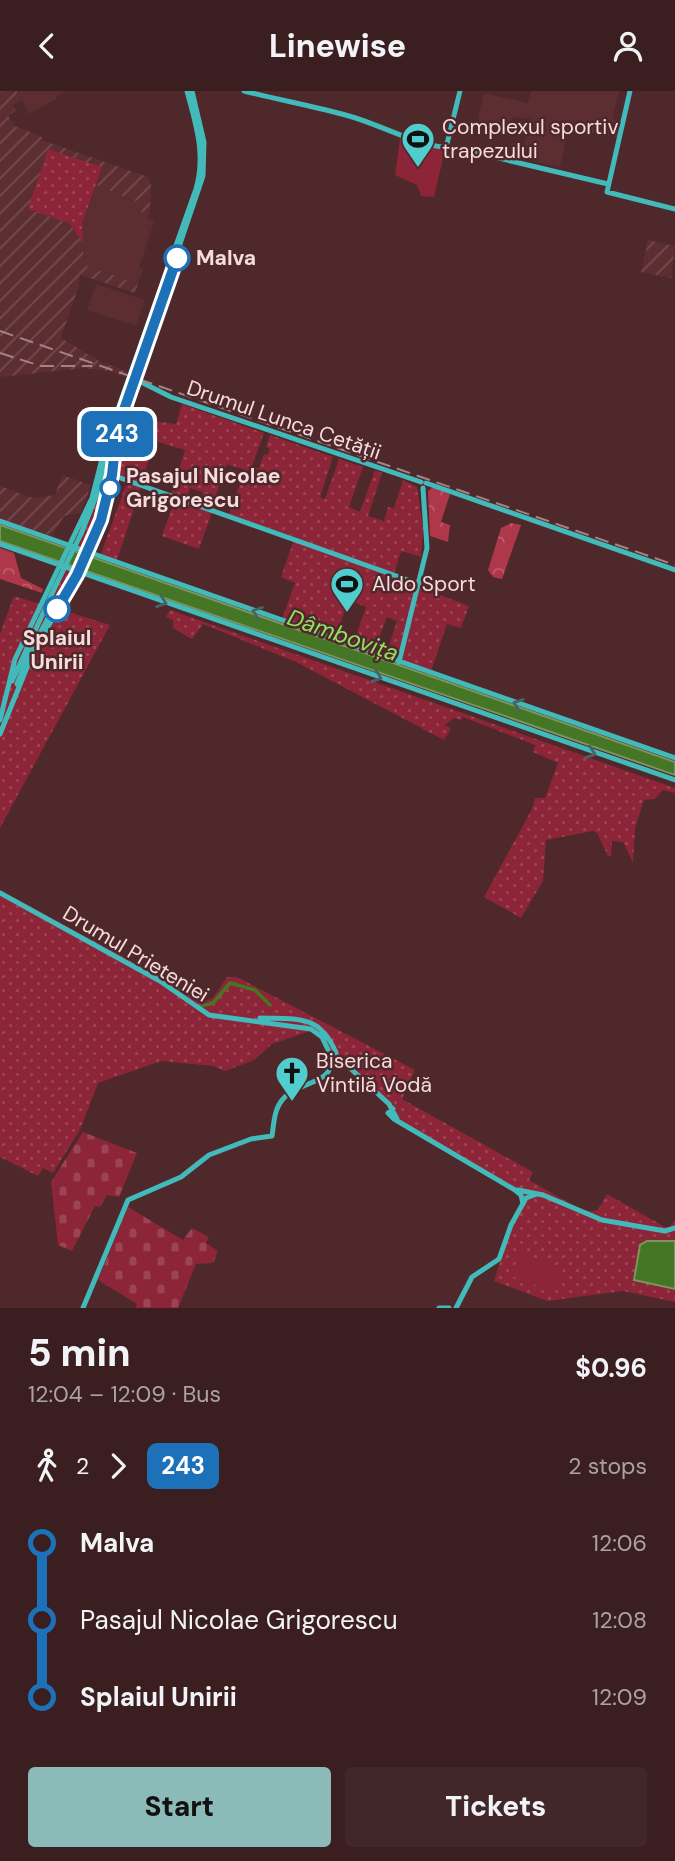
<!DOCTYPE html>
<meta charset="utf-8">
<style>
:root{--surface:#3a1e20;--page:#412729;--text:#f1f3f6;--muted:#aba2a5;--accent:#8bbbb9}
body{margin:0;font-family:"DM Sans",sans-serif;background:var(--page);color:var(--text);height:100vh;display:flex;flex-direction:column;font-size:26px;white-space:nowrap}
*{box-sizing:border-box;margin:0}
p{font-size:23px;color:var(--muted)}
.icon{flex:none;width:38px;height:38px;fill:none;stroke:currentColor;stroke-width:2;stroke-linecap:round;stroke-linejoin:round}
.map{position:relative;height:1217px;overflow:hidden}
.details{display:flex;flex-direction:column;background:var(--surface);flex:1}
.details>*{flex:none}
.badge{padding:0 14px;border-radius:10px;font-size:24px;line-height:46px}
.map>.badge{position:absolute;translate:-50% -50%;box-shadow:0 0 0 4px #fff}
.legs{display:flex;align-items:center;gap:10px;height:77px;padding:0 28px;font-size:23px}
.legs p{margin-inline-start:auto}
.summary{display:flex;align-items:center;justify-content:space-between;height:119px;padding:0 28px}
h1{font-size:38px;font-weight:800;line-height:52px}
.cta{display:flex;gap:14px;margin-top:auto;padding:14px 28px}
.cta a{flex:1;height:80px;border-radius:7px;background:var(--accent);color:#111;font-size:28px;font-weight:800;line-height:80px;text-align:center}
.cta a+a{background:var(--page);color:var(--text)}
ul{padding:0 28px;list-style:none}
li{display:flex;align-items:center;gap:24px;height:77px;font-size:26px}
li i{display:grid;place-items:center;width:10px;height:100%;margin:0 9px;background:currentColor}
li i::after{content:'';width:18px;height:18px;margin:-9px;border:5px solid;border-radius:50%;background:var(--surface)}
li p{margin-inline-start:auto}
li:first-child i{background:linear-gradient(#0000 50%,currentColor 0)}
li:last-child i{background:linear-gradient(currentColor 50%,#0000 0)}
header{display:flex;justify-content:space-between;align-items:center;height:91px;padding:0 28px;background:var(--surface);font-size:32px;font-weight:800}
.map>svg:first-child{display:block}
.built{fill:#5c2e32}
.industrial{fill:url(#industrial-furrows)}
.grass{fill:url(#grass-dots)}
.forest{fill:url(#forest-crowns)}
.cemetery{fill:url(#cemetery-stones)}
.pitch{fill:#8c2537}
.water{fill:#457626;stroke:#7a955d;stroke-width:2}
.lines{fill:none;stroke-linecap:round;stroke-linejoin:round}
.canal{stroke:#457626;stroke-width:3.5}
.secondary{stroke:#42baba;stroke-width:5}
.rail{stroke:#a38385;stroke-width:2;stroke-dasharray:14 7;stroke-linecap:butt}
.secondary-bridge{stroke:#42baba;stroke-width:5}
.oneway{stroke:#496264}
.line-1-casing{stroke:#fff;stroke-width:16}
.line-1{stroke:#1d71b8;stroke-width:10}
.stop-1-dot{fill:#fff;stroke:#1d71b8;stroke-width:3.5}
.labels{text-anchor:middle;stroke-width:5;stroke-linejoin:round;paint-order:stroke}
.poi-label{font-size:21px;fill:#f6dcdd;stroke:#4e282b;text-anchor:start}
.stop-label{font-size:21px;font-weight:bold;fill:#f6dcdd;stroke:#4e282b;text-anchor:start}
.street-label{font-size:21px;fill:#f6dcdd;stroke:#4e282b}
.water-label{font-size:23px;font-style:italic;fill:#90e25f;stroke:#4e282b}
</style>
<header><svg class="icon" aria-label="back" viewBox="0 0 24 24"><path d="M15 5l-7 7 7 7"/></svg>Linewise<svg class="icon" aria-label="person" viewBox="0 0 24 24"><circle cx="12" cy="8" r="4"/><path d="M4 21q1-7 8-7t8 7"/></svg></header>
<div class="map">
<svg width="675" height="1217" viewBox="0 0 675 1217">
<defs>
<pattern id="industrial-furrows" width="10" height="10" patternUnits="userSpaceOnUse" patternTransform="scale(1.75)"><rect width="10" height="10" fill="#5c2e32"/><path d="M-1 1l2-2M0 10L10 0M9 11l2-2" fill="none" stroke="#744c4f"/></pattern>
<pattern id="grass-dots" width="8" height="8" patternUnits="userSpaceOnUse" patternTransform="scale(1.75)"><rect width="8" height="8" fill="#8c2537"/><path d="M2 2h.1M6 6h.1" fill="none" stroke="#9d4454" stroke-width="1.8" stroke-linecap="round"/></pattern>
<pattern id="forest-crowns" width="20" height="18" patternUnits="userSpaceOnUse" patternTransform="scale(1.75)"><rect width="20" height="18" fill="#ae384a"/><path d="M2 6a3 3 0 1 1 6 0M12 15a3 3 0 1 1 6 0" fill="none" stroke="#be5e6c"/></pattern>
<pattern id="cemetery-stones" width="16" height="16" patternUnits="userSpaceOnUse" patternTransform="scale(1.75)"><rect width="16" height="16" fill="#8c2537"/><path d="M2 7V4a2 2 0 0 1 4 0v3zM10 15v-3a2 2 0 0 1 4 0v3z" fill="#9d4454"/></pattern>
</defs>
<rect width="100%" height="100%" fill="#4e282b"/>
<!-- built -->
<path class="built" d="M17 0H65L56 5V8L29 23Z
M531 0H619L612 28 622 30 618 47 546 31 569 37 560 76 521 67 531 28 512 26 510 36 480 31 478 27 484 2 527 12V15Z
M96 94 143 113 141 121 154 131 139 177 143 178 138 193 84 174 82 133Z
M96 193 145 209 136 235 87 219Z"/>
<!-- industrial -->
<path class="industrial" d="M0 0H17L22 10 13 14 16 19 8 25 15 35 42 46V49L148 86 151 94 150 122 147 126 141 121 143 113 96 94 102 77 28 118 69 132 83 152 84 174 138 193 135 202 80 184 79 194 61 247 99 270 128 281 126 286 108 280 84 277 0 286Z
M648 149 675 155 671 187 641 181Z
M62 384 91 394 81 422 64 425 52 445 0 429V395L33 407 55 404Z"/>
<!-- grass -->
<path class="grass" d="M48 58 102 76 82 133 83 152 69 132 28 118Z
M182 313 264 342 252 375 259 377 264 363 267 364 270 358 266 356 270 344 333 366 320 406 325 408 339 368 363 376 349 416 360 421 375 379 382 382 368 425 384 430 388 416 394 417 403 389 417 396 423 436 421 466 401 460 393 486 469 515 461 537 447 533 431 580 386 564 397 530 387 526 374 560 353 553 366 516 349 509 335 547 282 528 295 492 281 486 295 446 229 423 245 379 227 373 211 417 199 413 203 401 190 397 186 408 171 403 185 359 155 350 141 392 115 383 121 339 150 344 153 330 176 333Z
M113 345C117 394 75 472 52 516L110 534 0 737V543L14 505 47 515 101 395Z
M127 391 141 397 117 469 101 463Z
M175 408 212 421 199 458 162 445Z
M170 519 675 697V702L663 699 655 708 644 709 635 737 633 772 623 751 612 750 611 765H608L597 742 593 740 546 749 543 790 521 827 484 806 532 718 535 707H545L558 672 533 661 535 654 463 626 461 629 454 627 445 634 451 637 444 649 296 571 203 533 192 548 173 537V529L166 526Z
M0 799 204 910 213 907 227 886H237L415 979 402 1008 533 1081 529 1089 585 1121 598 1119 607 1103 665 1136H670L675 1128V1211L623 1200 547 1210 494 1190 511 1137 523 1115 520 1104 406 1034 332 958 330 967 319 946 310 940 272 953 254 969 225 980 213 975 161 970 98 992 80 1039 53 1082 43 1077 38 1085 0 1066Z"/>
<!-- forest -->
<path class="forest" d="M433 396 450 403 441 431 450 434 448 451 430 445 428 400Z
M511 432 521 434 502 488 493 486 488 479 501 437Z
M0 457 14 462 21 487 43 498 42 502 0 488Z"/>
<!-- cemetery -->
<path class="cemetery" d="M83 1041 137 1062 119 1106 107 1104 100 1116 95 1115 72 1160 58 1154 51 1091Z
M128 1116 183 1149 192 1137 209 1146 206 1152 218 1160 213 1172 196 1173 178 1217H135L137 1213 98 1189Z"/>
<!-- pitch -->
<path class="pitch" d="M400 47 445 59 434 106 421 105 417 94 395 84Z
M520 1162 563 1178 555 1201 511 1185Z"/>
<!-- water -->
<path class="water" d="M0 434 675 671V684L0 450Z
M647 1150H675V1198L634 1189 640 1154Z"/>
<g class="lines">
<!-- canal -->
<path class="canal" d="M202 915 213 912 230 892 255 899 270 914"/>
<!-- secondary -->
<path class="secondary" d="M244 0C279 9 314 15 349 25 385 35 419 57 456 57L608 93
M630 0 607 101 675 118
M446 57 460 0
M135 288 171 306 421 391
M112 384 419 493
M426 392 675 479
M0 430 675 667
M81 443 97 403 109 355
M90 446 103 410 113 358
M0 453 675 689
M399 571 427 457 423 397
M12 590 56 494
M17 593 29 563 64 497
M0 629 15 568 92 407 106 352 196 98C206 63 196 34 187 0
M0 643 32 564 76 486 100 434 112 384 117 339 203 85 204 51 192 0
M0 802 160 890 209 924 311 938 322 946 331 965
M260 927C297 928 320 923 336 962
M338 966 389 1013 397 1028
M393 1018 388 1022 394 1028 515 1099 521 1104 523 1113
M518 1099 543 1104 602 1129 665 1140 675 1137
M83 1217 128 1109 181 1086 209 1064 251 1048 272 1045C274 1032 274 1018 283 1008 298 989 336 995 332 963L338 966
M439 1217H449
M456 1217 472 1186 499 1168 511 1134 526 1107 537 1103"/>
<!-- rail -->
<path class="rail" d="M0 240 675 474
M0 262 41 275H92"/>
<!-- secondary-bridge -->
<path class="secondary-bridge" d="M56 494 81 443
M64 497 90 446"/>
</g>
<!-- one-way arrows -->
<defs><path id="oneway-chevron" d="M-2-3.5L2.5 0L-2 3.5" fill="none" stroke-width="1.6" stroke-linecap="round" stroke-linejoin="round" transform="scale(1.75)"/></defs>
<g class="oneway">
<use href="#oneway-chevron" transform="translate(162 511) rotate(19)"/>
<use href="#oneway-chevron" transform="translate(257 521) rotate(-160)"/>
<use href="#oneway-chevron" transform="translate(377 586) rotate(19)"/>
<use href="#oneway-chevron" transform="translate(518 613) rotate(-161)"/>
<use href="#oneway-chevron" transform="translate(591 662) rotate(19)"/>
</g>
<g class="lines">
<defs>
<path id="line-1" d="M57 518 77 484 101 429 112 384 117 339 177 167"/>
</defs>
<!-- line-1 casing -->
<use href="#line-1" class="line-1-casing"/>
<!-- line-1 -->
<use href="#line-1" class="line-1"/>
</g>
<!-- icons -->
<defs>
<symbol id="stadium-pin" viewBox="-11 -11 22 30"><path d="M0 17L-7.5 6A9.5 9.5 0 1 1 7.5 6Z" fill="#52cdcd" stroke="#4e282b"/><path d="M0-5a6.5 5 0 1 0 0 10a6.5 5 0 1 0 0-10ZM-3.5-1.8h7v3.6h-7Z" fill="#111"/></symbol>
<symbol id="church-pin" viewBox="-11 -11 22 30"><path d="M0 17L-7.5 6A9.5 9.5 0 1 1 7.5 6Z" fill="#52cdcd" stroke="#4e282b"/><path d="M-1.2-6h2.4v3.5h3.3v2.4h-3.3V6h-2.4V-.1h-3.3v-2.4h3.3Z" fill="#111"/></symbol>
</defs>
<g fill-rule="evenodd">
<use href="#stadium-pin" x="399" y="29" width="38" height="52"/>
<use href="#stadium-pin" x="328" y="474" width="38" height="52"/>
<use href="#church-pin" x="273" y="963" width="38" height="52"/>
</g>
<!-- markers -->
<g class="stop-1-dot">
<circle cx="177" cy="167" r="12"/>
<circle cx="110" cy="397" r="9"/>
<circle cx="57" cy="518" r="12"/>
</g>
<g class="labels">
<!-- poi labels -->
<g class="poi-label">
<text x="442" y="43">Complexul sportiv<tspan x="442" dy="24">trapezului</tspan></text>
<text x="372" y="500">Aldo Sport</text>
<text x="316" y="977">Biserica<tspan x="316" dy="24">Vintilă Vodă</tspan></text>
</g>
<!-- stop labels -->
<g class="stop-label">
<text x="196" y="174">Malva</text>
<text x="126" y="392">Pasajul Nicolae<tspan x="126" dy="24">Grigorescu</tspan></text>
<text x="57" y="554" text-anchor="middle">Splaiul<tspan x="57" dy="24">Unirii</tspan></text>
</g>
<!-- street labels -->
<g class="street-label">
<text transform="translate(284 329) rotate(19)" y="7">Drumul Lunca Cetății</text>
<text transform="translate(136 863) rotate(31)" y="7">Drumul Prieteniei</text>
</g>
<!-- water labels -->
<g class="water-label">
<text transform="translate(343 544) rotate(19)" y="8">Dâmbovița</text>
</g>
</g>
</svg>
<b class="badge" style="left:117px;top:343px;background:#1d71b8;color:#fff">243</b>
</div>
<section class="details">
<div class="summary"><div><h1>5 min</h1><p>12:04 – 12:09 · Bus</p></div><b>$0.96</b></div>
<div class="legs"><svg class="icon" aria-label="walk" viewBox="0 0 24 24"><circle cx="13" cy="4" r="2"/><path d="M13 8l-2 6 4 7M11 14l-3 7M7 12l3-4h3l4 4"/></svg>2<svg class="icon" aria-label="forward" viewBox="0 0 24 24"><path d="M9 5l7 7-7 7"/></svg><b class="badge" style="background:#1d71b8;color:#fff">243</b><p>2 stops</p></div>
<ul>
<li><i style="color:#1d71b8"></i><b>Malva</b><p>12:06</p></li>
<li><i style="color:#1d71b8"></i><span>Pasajul Nicolae Grigorescu</span><p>12:08</p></li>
<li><i style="color:#1d71b8"></i><b>Splaiul Unirii</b><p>12:09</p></li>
</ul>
<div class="cta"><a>Start</a><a>Tickets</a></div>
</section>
